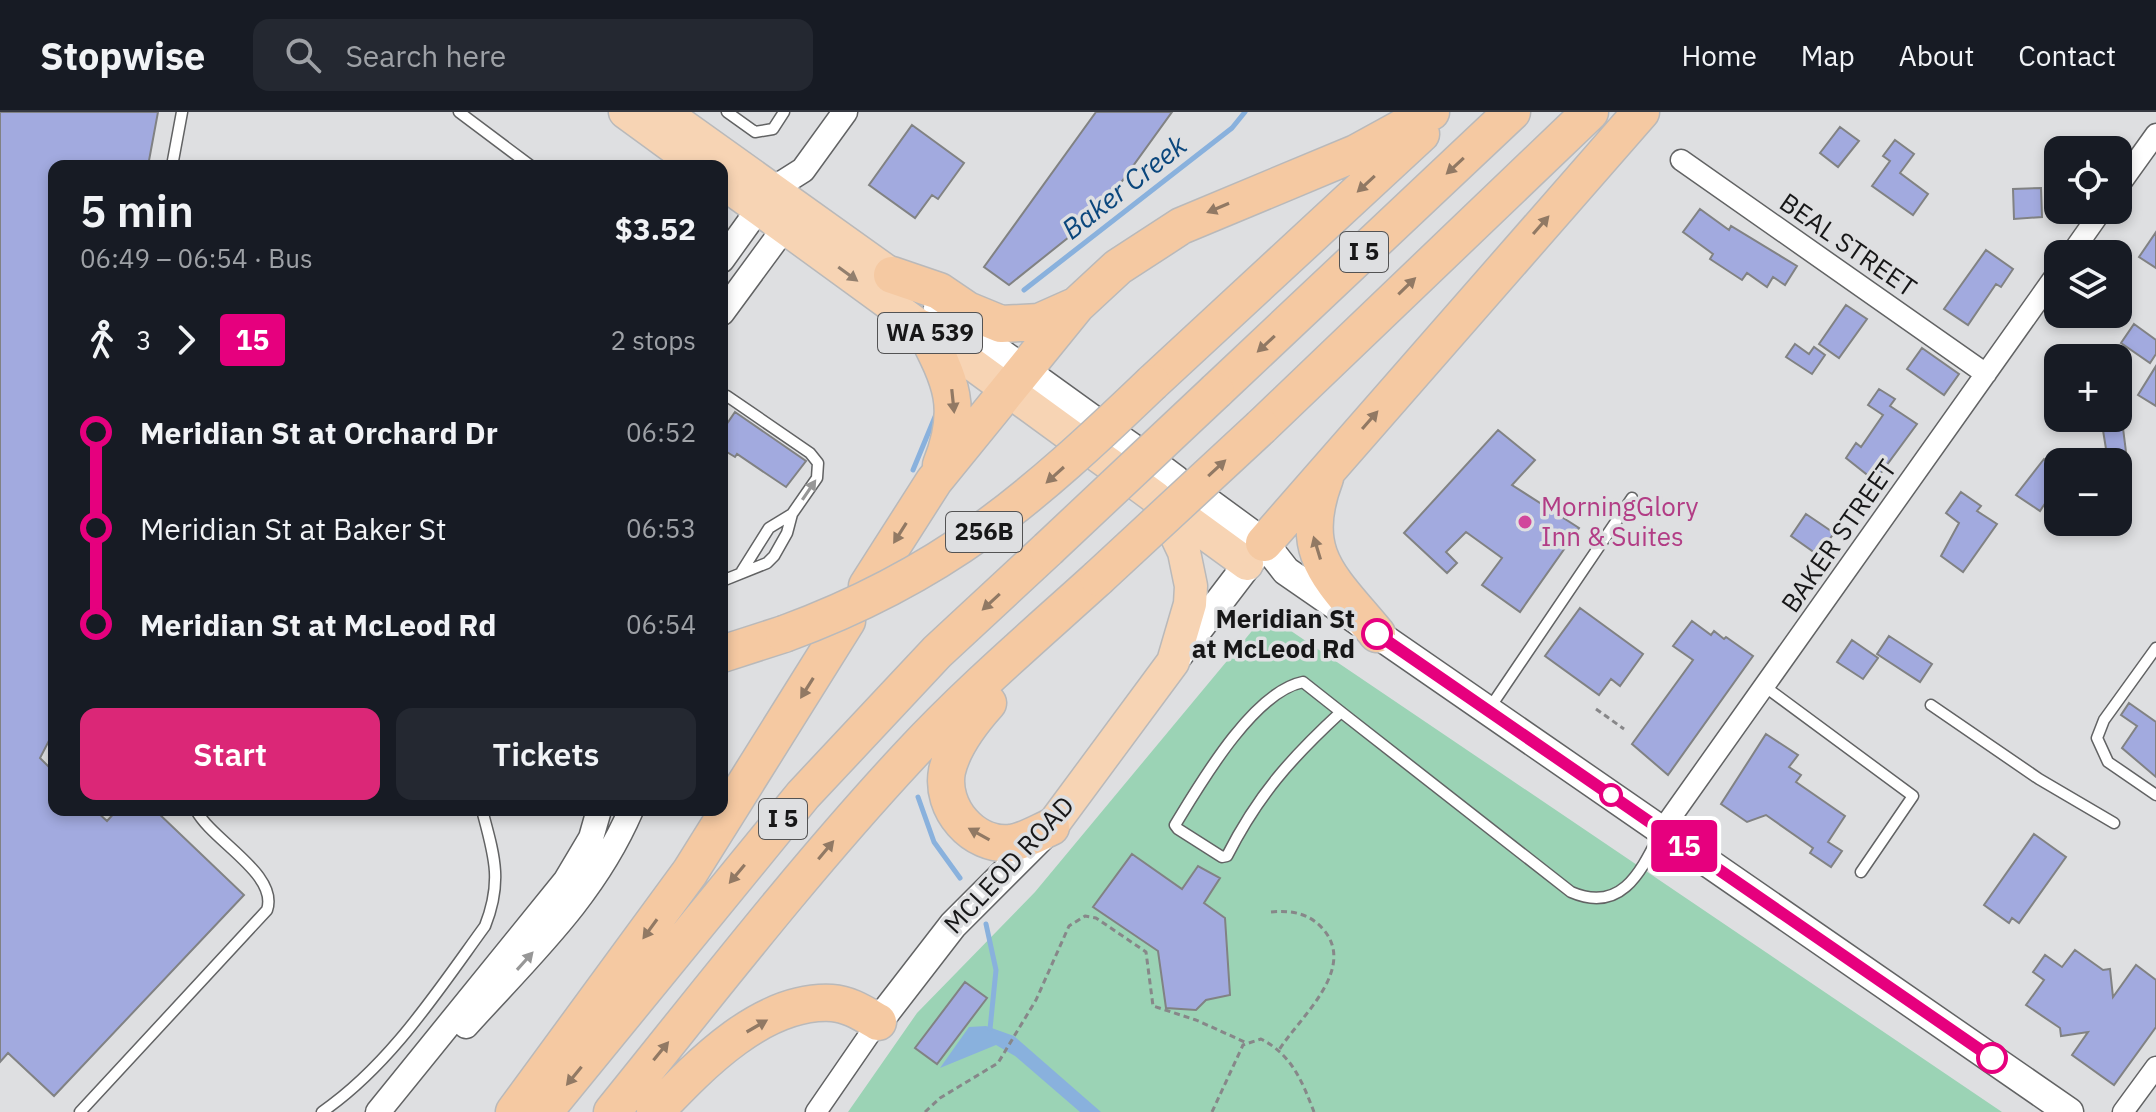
<!DOCTYPE html>
<meta charset="utf-8">
<style>
:root{--surface:#171b24;--page:#242831;--text:#f1f3f6;--muted:#9ea1a6;--line:#363941;--accent:#db2777}
body{margin:0;font-family:"IBM Plex Sans",sans-serif;background:var(--page);color:var(--text);height:100vh;display:flex;flex-direction:column;font-size:30px;white-space:nowrap}
*{box-sizing:border-box;margin:0}
p{font-size:26px;color:var(--muted)}
.icon{flex:none;width:44px;height:44px;fill:none;stroke:currentColor;stroke-width:2;stroke-linecap:round;stroke-linejoin:round}
.map{position:relative;flex:1;overflow:hidden}
.side{position:absolute;left:48px;top:48px;width:680px;height:656px;display:flex;flex-direction:column;background:var(--surface);border-radius:16px;box-shadow:0 4px 12px #0003}
.side>*{flex:none}
.badge{padding:0 16px;border-radius:6px;font-size:28px;line-height:52px}
.fabs{position:absolute;left:2044px;top:24px;display:grid;gap:16px}
.fabs a{display:grid;place-items:center;width:88px;height:88px;border-radius:16px;background:var(--surface);box-shadow:0 4px 12px #0003;font-size:40px}
.map>.badge{position:absolute;translate:-50% -50%;box-shadow:0 0 0 4px #fff}
.legs{display:flex;align-items:center;gap:12px;height:88px;padding:0 32px;font-size:26px}
.legs p{margin-inline-start:auto}
.summary{display:flex;align-items:center;justify-content:space-between;height:136px;padding:0 32px}
h1{font-size:44px;font-weight:600;line-height:60px}
.action{display:flex;gap:16px;margin-top:auto;padding:16px 32px}
.action a{flex:1;height:92px;border-radius:16px;background:var(--accent);color:#fff;font-size:32px;font-weight:600;line-height:92px;text-align:center}
.action a+a{background:var(--page);color:var(--text)}
ul{padding:0 32px;list-style:none}
li{display:flex;align-items:center;gap:28px;height:96px;font-size:30px}
li i{display:grid;place-items:center;width:12px;height:100%;margin:0 10px;background:currentColor}
li i::after{content:'';width:20px;height:20px;margin:-10px;border:6px solid;border-radius:50%;background:var(--surface)}
li p{margin-inline-start:auto}
li:first-child i{background:linear-gradient(#0000 50%,currentColor 0)}
li:last-child i{background:linear-gradient(currentColor 50%,#0000 0)}
header{display:flex;align-items:center;gap:48px;box-sizing:border-box;height:112px;padding:0 40px;background:var(--surface);border-bottom:2px solid var(--line)}
header strong{font-size:38px}
nav{display:flex;gap:44px;margin-inline-start:auto;font-size:28px}
.search{width:560px;height:72px;background:var(--page);display:flex;align-items:center;gap:20px;box-sizing:border-box;padding:0 28px;border-radius:16px;color:var(--muted);font-size:30px}
.map>svg:first-child{display:block}
.green{fill:#9bd3b5}
.water{fill:#89b1dd}
.lines{fill:none;stroke-linecap:round;stroke-linejoin:round}
.stream{stroke:#89b1dd;stroke-width:5}
.building{fill:#a2aadf;stroke:#818283;stroke-width:2}
.service-casing{stroke:#626364;stroke-width:13}
.minor-casing{stroke:#626364;stroke-width:23}
.tertiary-casing{stroke:#626364;stroke-width:27}
.secondary-casing{stroke:#626364;stroke-width:31}
.trunk-casing{stroke:#b9b9ba;stroke-width:35}
.motorway-casing{stroke:#b9b9ba;stroke-width:39}
.path{stroke:#878789;stroke-width:3;stroke-dasharray:6 4;stroke-linecap:butt}
.service{stroke:#fff;stroke-width:10}
.minor{stroke:#fff;stroke-width:20}
.tertiary{stroke:#fff;stroke-width:24}
.secondary{stroke:#fff;stroke-width:28}
.trunk{stroke:#f7d4b4;stroke-width:32}
.motorway{stroke:#f5c9a2;stroke-width:36}
.motorway-bridge-casing{stroke:#b9b9ba;stroke-width:39;stroke-linecap:butt}
.motorway-bridge{stroke:#f5c9a2;stroke-width:36}
.oneway{fill:#917964}
.oneway2{fill:#927f6e}
.oneway3{fill:#979797}
.line-1-casing{stroke:#fff;stroke-width:18}
.line-1{stroke:#e6007e;stroke-width:12}
.hotel-dot{fill:#d1479c;stroke:#dedfe1;stroke-width:3}
.stop-1-dot{fill:#fff;stroke:#e6007e;stroke-width:4}
.labels{text-anchor:middle;stroke-width:7;stroke-linejoin:round;paint-order:stroke}
.shield{fill:#dedfe1;stroke:#535354;stroke-width:2}
.shield-label{font-size:24px;font-weight:bold;fill:#171718}
.street-label{font-size:26px;fill:#171718;stroke:#dedfe1}
.hotel-label{font-size:26px;fill:#b23c85;stroke:#dedfe1;text-anchor:start}
.stop-label{font-size:26px;font-weight:bold;fill:#171718;stroke:#dedfe1;text-anchor:end}
.water-label{font-size:28px;font-style:italic;fill:#0b477d;stroke:#dedfe1}
</style>
<header>
<strong>Stopwise</strong>
<div class="search"><svg class="icon" aria-label="search" viewBox="0 0 24 24"><circle cx="10" cy="10" r="6"/><path d="M15 15l6 6"/></svg>Search here</div>
<nav><a>Home</a><a>Map</a><a>About</a><a>Contact</a></nav>
</header>
<div class="map">
<svg width="2156" height="1000" viewBox="0 0 2156 1000">
<rect width="100%" height="100%" fill="#dedfe1"/>
<!-- green -->
<path class="green" d="M1266 502 2002 1000H848L917 901 1035 780Z"/>
<!-- water -->
<path class="water" d="M986 914 1014 924 1101 1000H1080L1015 944 996 933 940 956 969 915Z"/>
<g class="lines">
<!-- stream -->
<path class="stream" d="M1024 178 1232 16 1245 0
M913 358 937 300
M918 685 934 730 960 766
M986 812 996 858 990 917"/>
</g>
<!-- building -->
<path class="building" d="M0 0H158L148 54H54V619L40 646 54 660V698H95L107 709 117 698H155L244 783 54 984 8 941 0 950Z
M1096 0H1172L1099 101 1009 173 984 155Z
M912 13 964 51 938 87 932 83 915 106 869 73Z
M1840 15 1859 29 1838 55 1820 41Z
M1895 28 1914 42 1900 61 1928 82 1913 103 1872 74 1890 49 1883 44Z
M2041 76 2042 105 2014 107 2013 77Z
M1700 97 1729 118 1731 114 1797 154 1785 173 1773 165 1767 175 1747 161 1742 168 1710 147 1713 142 1683 120Z
M2156 120V156L2139 145Z
M1986 138 2013 157 2001 175 1996 172 1968 213 1944 197Z
M1846 193 1867 207 1839 246 1819 232Z
M2134 212 2156 228V242L2150 251 2121 231Z
M1795 232 1809 242 1814 235 1825 243 1812 262 1786 245Z
M1922 236 1959 262 1944 283 1907 257Z
M2156 254V294L2138 283Z
M1879 277 1895 287 1890 294 1917 312 1875 369 1846 346 1856 331 1861 335 1883 303 1868 293Z
M735 300 806 349 786 375 737 342 735 345 722 337V319Z
M2101 306H2129L2123 316 2126 340 2107 343Z
M1498 318 1535 348 1512 373 1579 416 1520 500 1482 473 1502 446 1466 420 1446 440 1457 451 1447 461 1404 421Z
M2044 347 2058 357V372L2040 399 2016 383Z
M1961 380 1981 394 1977 399 1997 412 1963 460 1941 444 1959 411 1946 401Z
M1806 402 1834 421 1818 443 1791 424Z
M1580 496 1643 542 1620 574 1611 567 1599 583 1545 544Z
M1692 509 1711 523 1714 519 1724 527 1726 525 1753 544 1668 663 1632 632 1693 548 1673 534Z
M1889 524 1932 552 1920 570 1877 542Z
M1852 528 1878 546 1863 567 1837 550Z
M2129 591 2156 610V665L2122 636 2137 614 2121 603Z
M1766 622 1798 643 1789 655 1801 663 1796 670 1845 704 1828 730 1842 739 1831 755 1810 741 1813 736 1766 703 1747 710 1721 692Z
M2034 722 2066 745 2019 811 2012 806 2009 811 1984 793Z
M1132 742 1182 777 1198 754 1220 766 1204 791 1225 806 1230 883 1206 888 1196 898 1166 896 1158 839 1093 795Z
M2075 838 2103 858 2110 857 2113 885 2136 853 2156 868V915L2114 973 2072 943 2088 920 2061 924 2060 916 2026 893 2044 868 2033 860 2045 843 2062 855Z
M965 870 987 886 937 952 915 936Z"/>
<g class="lines">
<defs>
<path id="service" d="M459 0 531 54
M727 0 755 20 773 17 784 0
M172 54 182 0
M742 459 769 416 792 402
M722 469 767 451 774 444 787 421 792 402 817 366 818 351 810 341 727 284
M2156 536 2104 608 2097 626 2108 650 2156 683
M1764 574 1913 684 1861 760
M1931 593 2039 667 2114 711
M1489 597 1632 386
M1341 600C1291 646 1258 683 1227 744L1222 745 1178 717 1175 713C1200 672 1253 580 1303 570L1341 600 1571 780C1622 802 1641 759 1661 720
M80 1000 267 798C279 762 212 729 196 698
M322 1000C390 953 437 880 485 814 503 769 494 743 482 698"/>
<path id="minor" d="M1681 48 1986 262
M2118 75 2156 22
M2071 142 2102 98
M1662 718 2058 160
M816 1000 878 910
M2123 1000 2156 955"/>
<path id="tertiary" d="M722 148 773 77 803 58 845 0
M722 201 794 103
M466 914C529 844 593 786 631 698
M378 1000 566 768 591 726 599 698"/>
<path id="secondary" d="M938 196 1095 309
M1114 323 1134 337
M1156 353 1176 368
M1208 390 1264 431 1286 459 2069 1000
M1177 545 1261 435
M878 910 953 813 1048 718"/>
<path id="trunk" d="M625 0 699 54
M664 0 892 163
M722 70 1075 327
M1094 341 1115 356
M1137 372 1156 386
M1188 409 1247 452
M1051 715 1173 550 1190 492 1191 474 1184 440 1175 421"/>
<path id="motorway" d="M892 163 939 179 967 198 1001 212 1039 210 1075 194
M924 217C951 270 964 295 941 353
M1152 271 1421 22
M1216 279 1512 0
M1261 315 1590 0
M1325 366C1296 442 1331 466 1377 522
M1264 431 1641 0
M867 474 934 369 1077 193 1118 155 1181 114 1356 41 1431 0
M722 542 784 522
M988 591C971 610 953 633 947 659 940 696 973 735 1011 731 1025 729 1038 721 1051 715
M514 1000 690 760 847 509
M544 1000 803 683 937 540 1048 437
M612 1000C709 880 803 758 908 645 967 581 1034 524 1098 466
M655 1000C699 954 762 887 832 891 849 892 864 902 878 910"/>
</defs>
<!-- service casing -->
<use href="#service" class="service-casing"/>
<!-- minor casing -->
<use href="#minor" class="minor-casing"/>
<!-- tertiary casing -->
<use href="#tertiary" class="tertiary-casing"/>
<!-- secondary casing -->
<use href="#secondary" class="secondary-casing"/>
<!-- trunk casing -->
<use href="#trunk" class="trunk-casing"/>
<!-- motorway casing -->
<use href="#motorway" class="motorway-casing"/>
<!-- path -->
<path class="path" d="M1596 597 1624 617
M1271 800C1291 798 1309 801 1323 817 1358 857 1299 906 1279 938
M925 1000 940 986 998 951 1036 888 1069 814 1085 804 1096 806 1146 840 1153 894 1196 908 1247 931
M1212 1000 1243 933 1261 927C1292 943 1302 969 1314 1000"/>
<!-- service -->
<use href="#service" class="service"/>
<!-- minor -->
<use href="#minor" class="minor"/>
<!-- tertiary -->
<use href="#tertiary" class="tertiary"/>
<!-- secondary -->
<use href="#secondary" class="secondary"/>
<!-- trunk -->
<use href="#trunk" class="trunk"/>
<!-- motorway -->
<use href="#motorway" class="motorway"/>
<defs>
<path id="motorway-bridge" d="M1048 437 1216 279
M1098 466 1261 315
M784 522C945 463 1031 387 1152 271"/>
</defs>
<!-- motorway-bridge casing -->
<use href="#motorway-bridge" class="motorway-bridge-casing"/>
<!-- motorway-bridge -->
<use href="#motorway-bridge" class="motorway-bridge"/>
</g>
<!-- one-way arrows -->
<defs><path id="oneway-solid" d="M-6-.8H1V-3.2L6.5 0L1 3.2V.8H-6Z" transform="scale(2)"/></defs>
<g class="oneway">
<use href="#oneway-solid" transform="translate(1455 54) rotate(137)"/>
<use href="#oneway-solid" transform="translate(1366 72) rotate(137)"/>
<use href="#oneway-solid" transform="translate(1218 96) rotate(157)"/>
<use href="#oneway-solid" transform="translate(1541 113) rotate(-49)"/>
<use href="#oneway-solid" transform="translate(1407 174) rotate(-44)"/>
<use href="#oneway-solid" transform="translate(1266 232) rotate(137)"/>
<use href="#oneway-solid" transform="translate(953 289) rotate(84)"/>
<use href="#oneway-solid" transform="translate(1370 308) rotate(-49)"/>
<use href="#oneway-solid" transform="translate(1217 356) rotate(-43)"/>
<use href="#oneway-solid" transform="translate(1055 363) rotate(138)"/>
<use href="#oneway-solid" transform="translate(900 421) rotate(122)"/>
<use href="#oneway-solid" transform="translate(1317 436) rotate(-107)"/>
<use href="#oneway-solid" transform="translate(991 490) rotate(137)"/>
<use href="#oneway-solid" transform="translate(807 576) rotate(122)"/>
<use href="#oneway-solid" transform="translate(979 722) rotate(-151)"/>
<use href="#oneway-solid" transform="translate(826 738) rotate(-50)"/>
<use href="#oneway-solid" transform="translate(737 762) rotate(130)"/>
<use href="#oneway-solid" transform="translate(650 817) rotate(126)"/>
<use href="#oneway-solid" transform="translate(757 914) rotate(-30)"/>
<use href="#oneway-solid" transform="translate(661 939) rotate(-51)"/>
<use href="#oneway-solid" transform="translate(574 964) rotate(129)"/>
</g>
<use class="oneway2" href="#oneway-solid" transform="translate(848 162) rotate(36)"/>
<g class="oneway3">
<use href="#oneway-solid" transform="translate(809 378) rotate(-56)"/>
<use href="#oneway-solid" transform="translate(525 849) rotate(-48)"/>
</g>
<g class="lines">
<defs>
<path id="line-1" d="M1377 522 1992 946"/>
</defs>
<!-- line-1 casing -->
<use href="#line-1" class="line-1-casing"/>
<!-- line-1 -->
<use href="#line-1" class="line-1"/>
</g>
<!-- markers -->
<circle class="hotel-dot" cx="1525" cy="410" r="8"/>
<g class="stop-1-dot">
<circle cx="1377" cy="522" r="14"/>
<circle cx="1611" cy="683" r="10"/>
<circle cx="1992" cy="946" r="14"/>
</g>
<g class="labels">
<!-- shield labels -->
<g class="shield">
<rect x="1340" y="120" width="48" height="40" rx="6"/>
<rect x="878" y="201" width="104" height="40" rx="6"/>
<rect x="946" y="400" width="76" height="40" rx="6"/>
<rect x="759" y="687" width="48" height="40" rx="6"/>
</g>
<g class="shield-label">
<text x="1364" y="148">I 5</text>
<text x="930" y="229">WA 539</text>
<text x="984" y="428">256B</text>
<text x="783" y="715">I 5</text>
</g>
<!-- street labels -->
<g class="street-label">
<text transform="translate(1848 133) rotate(35)" y="9">BEAL STREET</text>
<text transform="translate(1839 424) rotate(-55)" y="9">BAKER STREET</text>
<text transform="translate(1009 753) rotate(-47)" y="9">MCLEOD ROAD</text>
</g>
<!-- hotel labels -->
<g class="hotel-label">
<text x="1541" y="404">MorningGlory<tspan x="1541" dy="30">Inn &amp; Suites</tspan></text>
</g>
<!-- stop labels -->
<g class="stop-label">
<text x="1355" y="516">Meridian St<tspan x="1355" dy="30">at McLeod Rd</tspan></text>
</g>
<!-- water labels -->
<g class="water-label">
<text transform="translate(1124 75) rotate(-38)" y="10">Baker Creek</text>
</g>
</g>
</svg>
<div class="fabs">
<a><svg class="icon" aria-label="locate" viewBox="0 0 24 24"><circle cx="12" cy="12" r="6"/><path d="M12 2v4M12 18v4M2 12h4M18 12h4"/></svg></a>
<a><svg class="icon" aria-label="layers" viewBox="0 0 24 24"><path d="M12 4l9 5-9 5-9-5zM3 14l9 5 9-5"/></svg></a>
<a>+</a>
<a>−</a>
</div>
<b class="badge" style="left:1684px;top:734px;background:#e6007e;color:#fff">15</b>
<section class="side">
<div class="summary"><div><h1>5 min</h1><p>06:49 – 06:54 · Bus</p></div><b>$3.52</b></div>
<div class="legs"><svg class="icon" aria-label="walk" viewBox="0 0 24 24"><circle cx="13" cy="4" r="2"/><path d="M13 8l-2 6 4 7M11 14l-3 7M7 12l3-4h3l4 4"/></svg>3<svg class="icon" aria-label="forward" viewBox="0 0 24 24"><path d="M9 5l7 7-7 7"/></svg><b class="badge" style="background:#e6007e;color:#fff">15</b><p>2 stops</p></div>
<ul>
<li><i style="color:#e6007e"></i><b>Meridian St at Orchard Dr</b><p>06:52</p></li>
<li><i style="color:#e6007e"></i><span>Meridian St at Baker St</span><p>06:53</p></li>
<li><i style="color:#e6007e"></i><b>Meridian St at McLeod Rd</b><p>06:54</p></li>
</ul>
<div class="action"><a>Start</a><a>Tickets</a></div>
</section>
</div>
